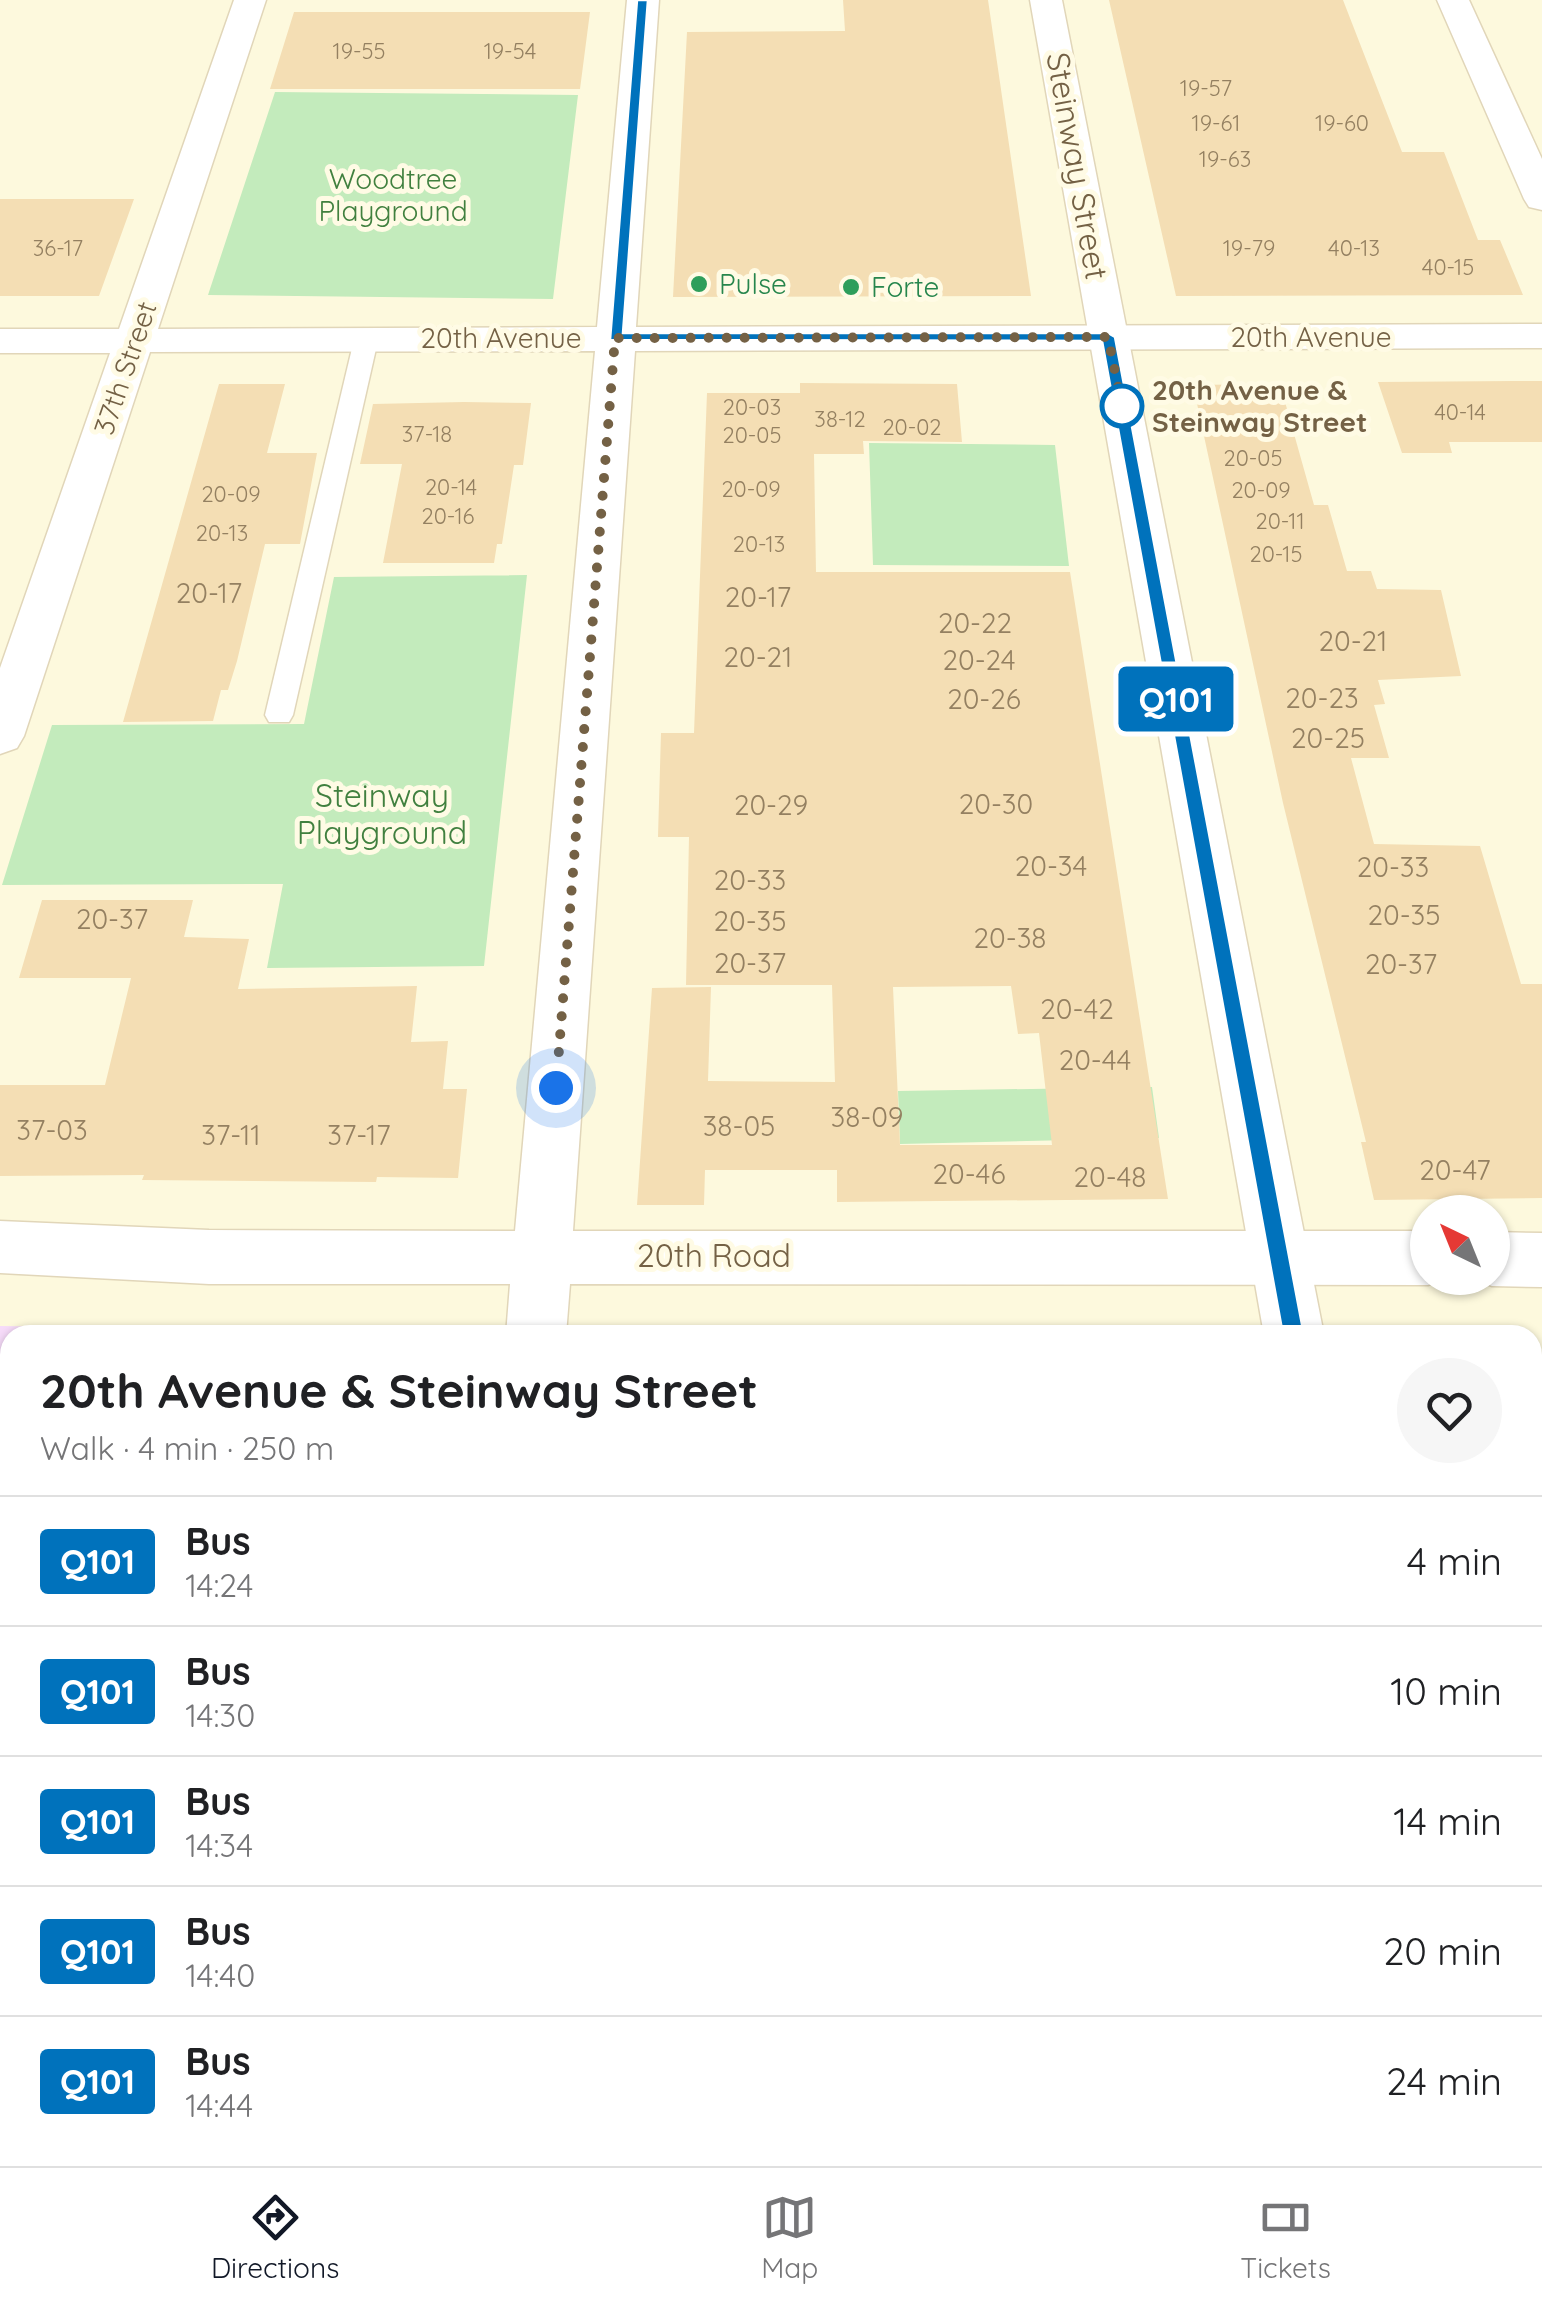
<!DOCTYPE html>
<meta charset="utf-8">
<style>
:root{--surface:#fff;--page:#f6f6f6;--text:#202124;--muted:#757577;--line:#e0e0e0;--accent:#111827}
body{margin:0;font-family:Quicksand,sans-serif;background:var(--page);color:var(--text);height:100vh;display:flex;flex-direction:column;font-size:38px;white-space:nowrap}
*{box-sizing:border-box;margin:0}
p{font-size:32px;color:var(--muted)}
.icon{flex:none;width:55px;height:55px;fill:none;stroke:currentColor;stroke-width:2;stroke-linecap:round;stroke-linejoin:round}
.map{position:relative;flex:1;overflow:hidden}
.drawer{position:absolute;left:0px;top:1325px;width:1542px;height:842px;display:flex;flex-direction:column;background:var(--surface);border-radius:30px 30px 0 0;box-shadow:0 2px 8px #0004}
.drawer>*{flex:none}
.badge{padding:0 20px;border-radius:8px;font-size:35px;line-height:65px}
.needle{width:65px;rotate:317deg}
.controls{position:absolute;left:1410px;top:1195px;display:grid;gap:20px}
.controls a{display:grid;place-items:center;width:100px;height:100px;border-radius:50%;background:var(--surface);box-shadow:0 2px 8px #0004;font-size:50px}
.you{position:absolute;width:50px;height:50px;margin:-25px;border:8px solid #fff;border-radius:50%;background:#1a73e8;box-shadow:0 0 0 15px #1a73e833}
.map>.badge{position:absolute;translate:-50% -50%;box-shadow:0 0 0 5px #fff}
.round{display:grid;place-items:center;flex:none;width:105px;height:105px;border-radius:52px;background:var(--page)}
.summary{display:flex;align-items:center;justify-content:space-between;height:170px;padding:0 40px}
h1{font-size:48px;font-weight:800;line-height:75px}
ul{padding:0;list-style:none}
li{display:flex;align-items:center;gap:30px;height:130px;padding:0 40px;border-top:2px solid var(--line)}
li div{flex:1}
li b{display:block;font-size:38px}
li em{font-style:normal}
li .badge{min-width:110px;font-weight:700;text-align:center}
.tabs{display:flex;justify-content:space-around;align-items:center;height:140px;border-top:2px solid var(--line);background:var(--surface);font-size:28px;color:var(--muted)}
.tabs a{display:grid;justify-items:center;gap:5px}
.tabs .active{color:var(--accent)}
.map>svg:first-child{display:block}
.education{fill:#f6dbf9}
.green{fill:#c3ebbc}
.building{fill:#f4deb4;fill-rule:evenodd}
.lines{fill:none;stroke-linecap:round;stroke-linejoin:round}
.service-casing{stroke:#e1d6b9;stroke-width:3}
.minor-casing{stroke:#e1d6b9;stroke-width:3}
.tertiary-casing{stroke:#e1d6b9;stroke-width:3}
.service{fill:#fff;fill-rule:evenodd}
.minor{fill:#fff;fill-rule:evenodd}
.tertiary{fill:#fff;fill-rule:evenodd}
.line{fill:#0072bc;stroke:#fff;stroke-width:2.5}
.walk{stroke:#746145;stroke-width:10;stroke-dasharray:0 18}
.leisure-dot{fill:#2e9e5b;stroke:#fffbe5;stroke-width:4}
.stop-dot{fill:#fff;stroke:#0072bc;stroke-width:5}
.labels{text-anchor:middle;stroke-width:10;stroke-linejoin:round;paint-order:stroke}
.far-number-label{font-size:22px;fill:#948061}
.far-park-label{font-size:28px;fill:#41803f;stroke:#fffbe5}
.far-leisure-label{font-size:28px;fill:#27864d;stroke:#fffbe5;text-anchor:start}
.far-street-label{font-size:28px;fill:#746145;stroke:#fffbe5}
.far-stop-label{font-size:28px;font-weight:bold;fill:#746145;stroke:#fffbe5;text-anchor:start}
.number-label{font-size:28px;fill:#948061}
.street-label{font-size:32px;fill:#746145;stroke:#fffbe5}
.park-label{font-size:32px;fill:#41803f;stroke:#fffbe5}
</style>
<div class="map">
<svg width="1542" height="2166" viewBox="0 0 1542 2166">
<rect width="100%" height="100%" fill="#fdf9dd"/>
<!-- education -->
<path class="education" d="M0 1326 430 1331 429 1335H10V2136H0Z"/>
<!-- green -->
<path class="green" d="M275 92 578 95 553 299 208 295Z
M869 443 1055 445 1069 566 873 565Z
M527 575 484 966 267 968 283 884 2 885 52 725 304 724 334 577Z
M1152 1087 1159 1138 900 1144 898 1091Z"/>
<!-- building -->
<path class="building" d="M843 0H988L1031 296 673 297 687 32 845 31Z
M1109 0H1343L1402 152H1444L1478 240H1500L1523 295 1176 296Z
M294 12H590L580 89H270Z
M0 199H134L99 296H0Z
M1514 381H1542V442H1449L1452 453H1402L1378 382Z
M800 383 957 384 962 442 863 441 864 454H814L816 572H1070L1168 1199 837 1202V1170H705L704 1205H637L652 988 711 987 708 1081 835 1082 832 985H686L689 837H658L661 733H694L707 393H800ZM1011 986 1018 1034 1039 1033 1052 1145H900L893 987Z
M219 384H285L267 453H317L300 544H265L237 661 228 690H221L213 721 123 722Z
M1280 384 1314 505H1328L1347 571H1371L1377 589 1441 590 1461 676 1378 680 1385 704 1374 705 1389 758H1351L1374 844 1480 846 1521 984H1542V1198L1374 1200 1361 1142H1366L1283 803 1193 385Z
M464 402 531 403 523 465H514L502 544H497L494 563H383L402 464H360L373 404Z
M42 900H193L184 937 249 939 238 989 417 986 411 1042 448 1041 443 1089H467L458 1178 377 1177 376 1182 142 1180 144 1175 0 1176V1085H105L131 978H19Z"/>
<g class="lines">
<defs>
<path id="service" d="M366 333 378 340 293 715 289 722H269L265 715 354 340Z"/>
<path id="minor" d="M234 0H266L158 329 597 327 627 0H659L636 327 1542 324V348L635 351 573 1231H1428V1278H1447L1428 1285 570 1284 566 1335H506L510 1284H209L0 1273V1221L209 1230 515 1231 595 351 150 352 24 736 17 748 0 754V668L110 353H0V329H119Z
M1437 0H1469L1542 159V210L1529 207 1524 199Z
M1492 1232 1542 1233V1287L1492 1286 1471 1278H1492Z
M421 2158H499L498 2166H420Z"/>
<path id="tertiary" d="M1030 0H1062L1324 1335H1264Z
M1405 2158H1483L1484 2166H1406Z"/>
</defs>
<!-- service casing -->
<use href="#service" class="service-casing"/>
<!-- minor casing -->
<use href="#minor" class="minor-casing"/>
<!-- tertiary casing -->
<use href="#tertiary" class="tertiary-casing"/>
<!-- service -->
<use href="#service" class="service"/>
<!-- minor -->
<use href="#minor" class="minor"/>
<!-- tertiary -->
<use href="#tertiary" class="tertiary"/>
</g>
<!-- line -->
<path class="line" d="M637 0H648L623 333H1108L1115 337 1304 1335 1301 1342 1293 1345 1286 1342 1283 1335 1102 341 610 340Z"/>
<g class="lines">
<!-- walk -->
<path class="walk" d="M556 1088 615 338 1108 337 1122 406"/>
</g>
<!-- markers -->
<g class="leisure-dot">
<circle cx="699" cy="284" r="10"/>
<circle cx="851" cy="287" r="10"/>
</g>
<circle class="stop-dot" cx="1122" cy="406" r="20"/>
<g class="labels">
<!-- far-number labels -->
<g class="far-number-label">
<text x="359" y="59">19-55</text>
<text x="510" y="59">19-54</text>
<text x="1206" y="96">19-57</text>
<text x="1216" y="131">19-61</text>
<text x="1342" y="131">19-60</text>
<text x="1225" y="167">19-63</text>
<text x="58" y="256">36-17</text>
<text x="1249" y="256">19-79</text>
<text x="1354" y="256">40-13</text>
<text x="1448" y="275">40-15</text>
<text x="752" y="415">20-03</text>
<text x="1460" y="420">40-14</text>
<text x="840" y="427">38-12</text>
<text x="912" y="435">20-02</text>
<text x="427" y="442">37-18</text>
<text x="752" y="443">20-05</text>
<text x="1253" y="466">20-05</text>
<text x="451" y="495">20-14</text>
<text x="751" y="497">20-09</text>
<text x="1261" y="498">20-09</text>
<text x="231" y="502">20-09</text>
<text x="448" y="524">20-16</text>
<text x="1280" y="529">20-11</text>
<text x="222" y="541">20-13</text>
<text x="759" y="552">20-13</text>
<text x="1276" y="562">20-15</text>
</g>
<!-- far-park labels -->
<g class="far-park-label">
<text x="393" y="189">Woodtree<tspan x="393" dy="32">Playground</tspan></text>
</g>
<!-- far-leisure labels -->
<g class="far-leisure-label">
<text x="719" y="294">Pulse</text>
<text x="871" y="297">Forte</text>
</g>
<!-- far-street labels -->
<g class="far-street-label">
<text x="1311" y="347">20th Avenue</text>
<text x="501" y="348">20th Avenue</text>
<text transform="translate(125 368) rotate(-71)" y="10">37th Street</text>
</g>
<!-- far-stop labels -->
<g class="far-stop-label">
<text x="1152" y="400">20th Avenue &amp;<tspan x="1152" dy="32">Steinway Street</tspan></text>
</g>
<!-- number labels -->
<g class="number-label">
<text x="209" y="603">20-17</text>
<text x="758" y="607">20-17</text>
<text x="975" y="633">20-22</text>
<text x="1353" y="651">20-21</text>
<text x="758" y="667">20-21</text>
<text x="979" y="670">20-24</text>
<text x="1322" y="708">20-23</text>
<text x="984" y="709">20-26</text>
<text x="1328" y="748">20-25</text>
<text x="996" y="814">20-30</text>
<text x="771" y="815">20-29</text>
<text x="1051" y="876">20-34</text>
<text x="1393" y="877">20-33</text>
<text x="750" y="890">20-33</text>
<text x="1404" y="925">20-35</text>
<text x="112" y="929">20-37</text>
<text x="750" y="931">20-35</text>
<text x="1010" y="948">20-38</text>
<text x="750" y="973">20-37</text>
<text x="1401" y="974">20-37</text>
<text x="1077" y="1019">20-42</text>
<text x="1095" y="1070">20-44</text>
<text x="867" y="1127">38-09</text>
<text x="739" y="1136">38-05</text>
<text x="52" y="1140">37-03</text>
<text x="231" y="1145">37-11</text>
<text x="359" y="1145">37-17</text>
<text x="1455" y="1180">20-47</text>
<text x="969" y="1184">20-46</text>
<text x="1110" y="1187">20-48</text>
</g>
<!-- street labels -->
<g class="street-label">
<text transform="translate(1077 166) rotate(80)" y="11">Steinway Street</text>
<text x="714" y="1267">20th Road</text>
</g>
<!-- park labels -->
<g class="park-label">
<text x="382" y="807">Steinway<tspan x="382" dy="37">Playground</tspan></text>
</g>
</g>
</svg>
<div class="controls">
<a><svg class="needle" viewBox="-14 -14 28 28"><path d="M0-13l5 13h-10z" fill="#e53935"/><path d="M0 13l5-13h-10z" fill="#757577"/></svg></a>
</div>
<div class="you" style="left:556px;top:1088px"></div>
<b class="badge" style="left:1176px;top:699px;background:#0072bc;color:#fff">Q101</b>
<section class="drawer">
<div class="summary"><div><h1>20th Avenue &amp; Steinway Street</h1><p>Walk · 4 min · 250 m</p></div><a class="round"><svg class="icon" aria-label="heart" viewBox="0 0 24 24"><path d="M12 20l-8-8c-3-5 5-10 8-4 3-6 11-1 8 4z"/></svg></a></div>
<ul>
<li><span class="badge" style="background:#0072bc;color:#fff">Q101</span><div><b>Bus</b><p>14:24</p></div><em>4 min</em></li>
<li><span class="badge" style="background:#0072bc;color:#fff">Q101</span><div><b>Bus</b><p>14:30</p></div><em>10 min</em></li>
<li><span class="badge" style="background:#0072bc;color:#fff">Q101</span><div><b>Bus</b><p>14:34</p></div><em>14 min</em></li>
<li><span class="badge" style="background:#0072bc;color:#fff">Q101</span><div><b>Bus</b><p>14:40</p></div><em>20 min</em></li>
<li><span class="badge" style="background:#0072bc;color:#fff">Q101</span><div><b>Bus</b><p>14:44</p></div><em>24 min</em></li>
</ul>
</section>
</div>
<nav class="tabs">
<a class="active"><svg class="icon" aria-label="directions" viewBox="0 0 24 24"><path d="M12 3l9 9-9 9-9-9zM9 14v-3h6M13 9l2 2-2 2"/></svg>Directions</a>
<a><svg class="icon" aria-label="map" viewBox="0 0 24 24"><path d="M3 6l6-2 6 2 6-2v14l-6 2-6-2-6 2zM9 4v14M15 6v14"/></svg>Map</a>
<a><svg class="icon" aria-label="tickets" viewBox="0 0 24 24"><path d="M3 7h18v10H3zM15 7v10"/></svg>Tickets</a>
</nav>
